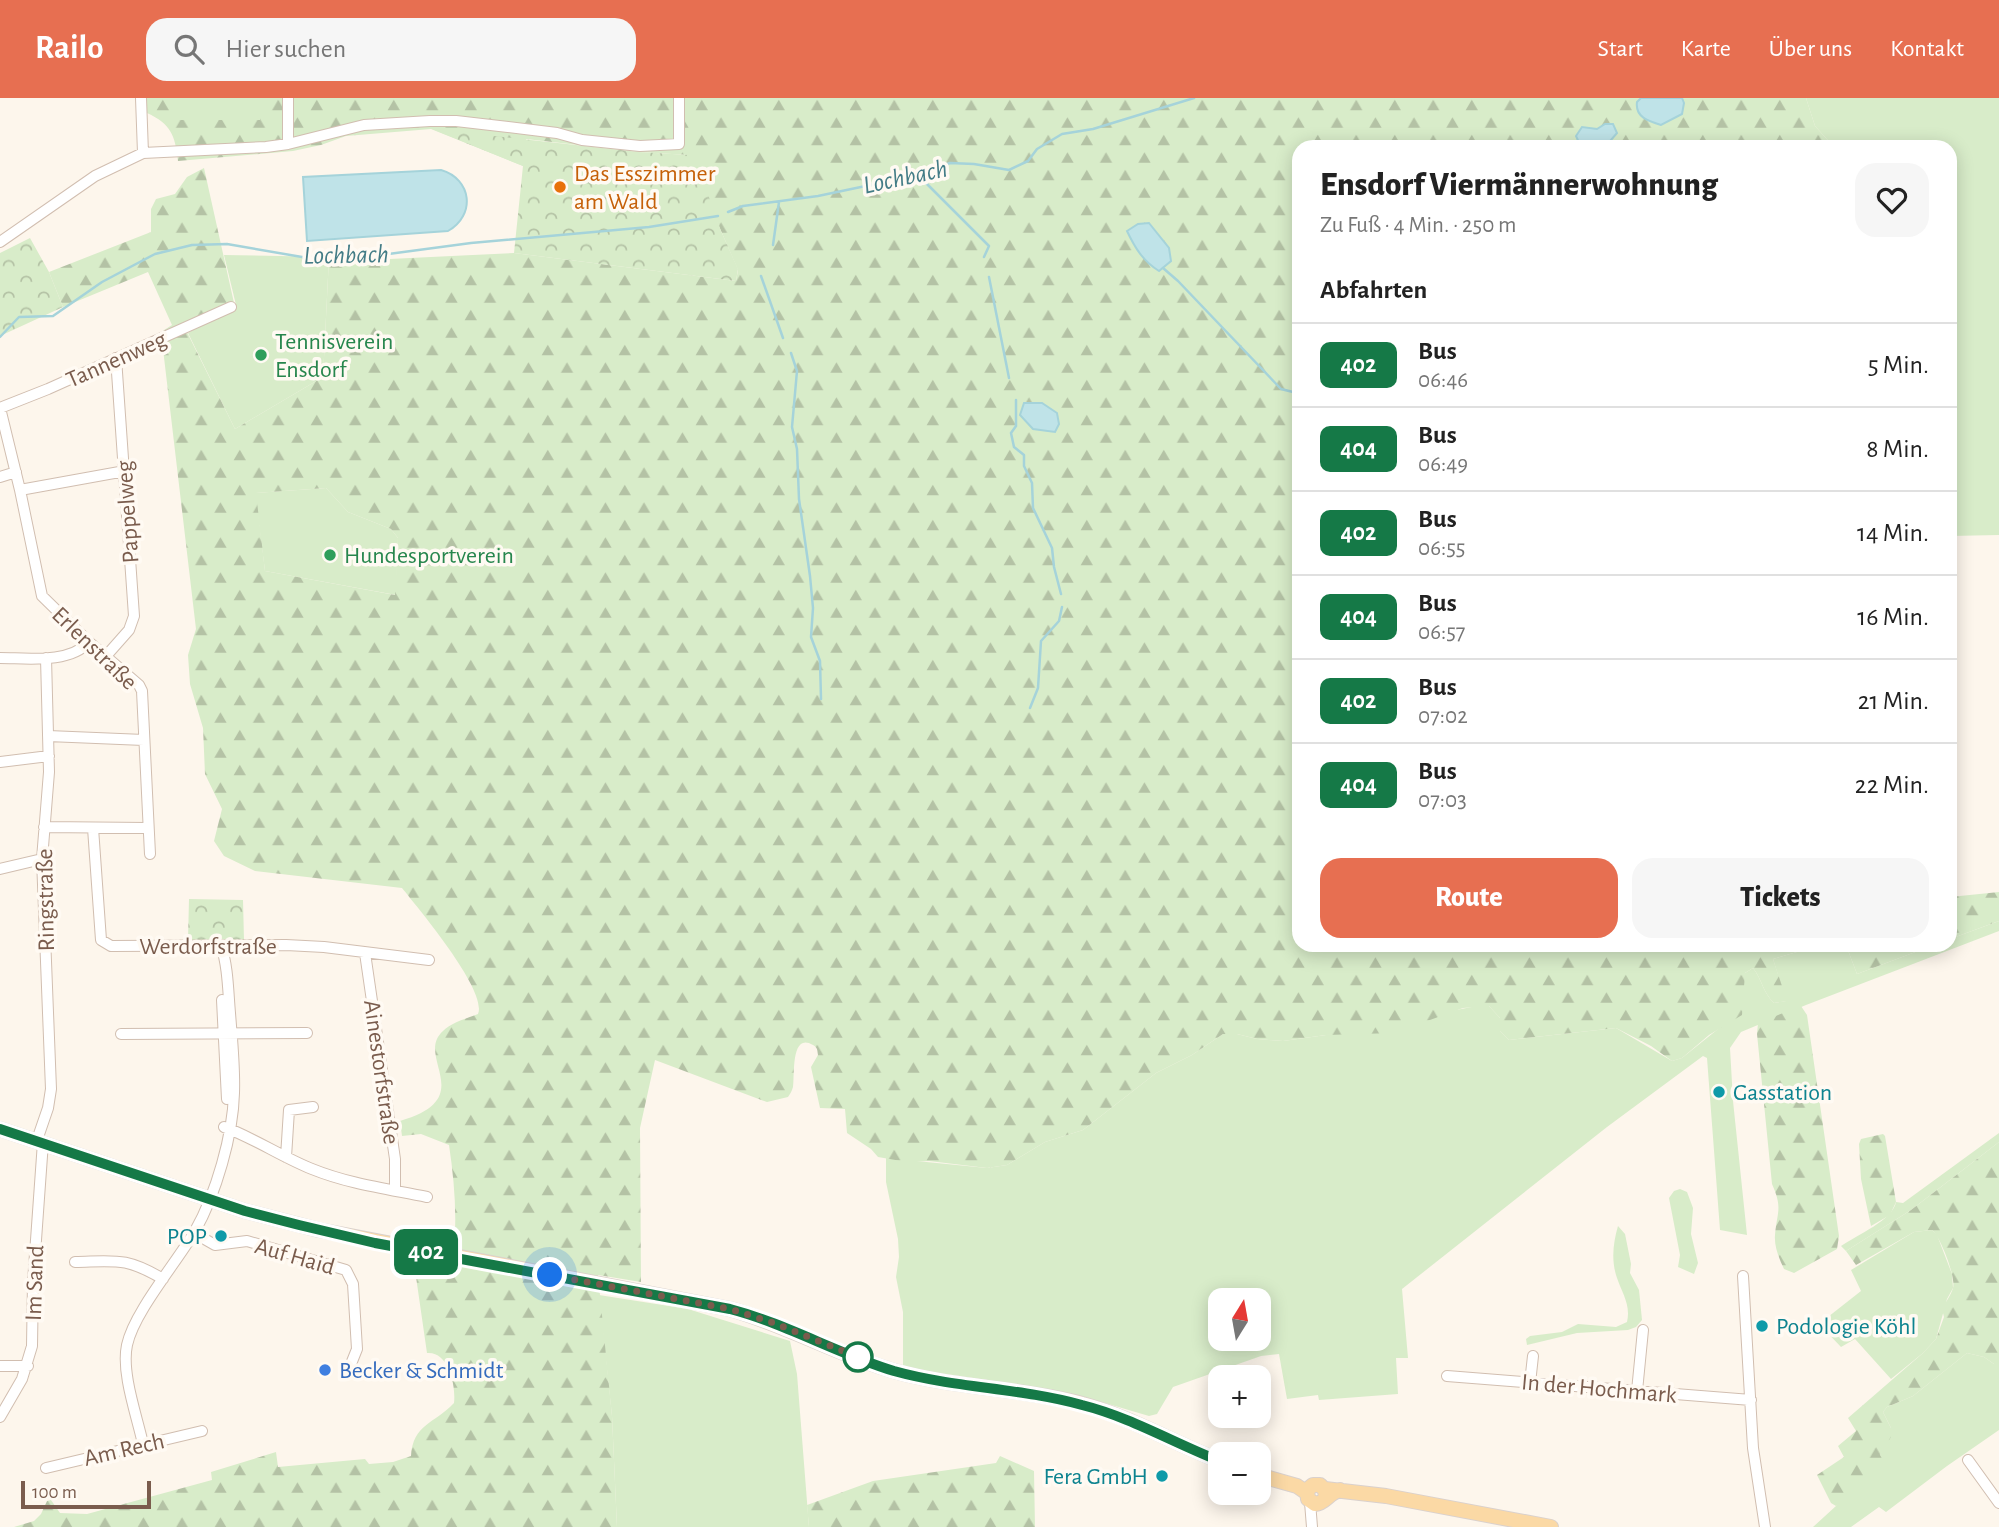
<!DOCTYPE html>
<html lang="de">
<meta charset="utf-8">
<style>
:root{--surface:#fff;--page:#f6f6f6;--text:#222;--muted:#767676;--line:#e0e0e0;--accent:#e76f51}
body{margin:0;font-family:"Alegreya Sans",sans-serif;background:var(--page);color:var(--text);height:100vh;display:flex;flex-direction:column;font-size:26px;white-space:nowrap}
*{box-sizing:border-box;margin:0}
p{font-size:23px;color:var(--muted)}
.icon{flex:none;width:38px;height:38px;fill:none;stroke:currentColor;stroke-width:2;stroke-linecap:round;stroke-linejoin:round}
.map{position:relative;flex:1;overflow:hidden}
.drawer{position:absolute;left:1292px;top:42px;width:665px;height:812px;display:flex;flex-direction:column;background:var(--surface);border-radius:21px;box-shadow:0 4px 18px #0003}
.drawer>*{flex:none}
.badge{padding:0 14px;border-radius:10px;font-size:24px;line-height:46px}
.needle{width:46px;rotate:11deg}
.tools{position:absolute;left:1208px;top:1190px;display:grid;gap:14px}
.tools a{display:grid;place-items:center;width:63px;height:63px;border-radius:14px;background:var(--surface);box-shadow:0 4px 18px #0003;font-size:35px}
.scale{position:absolute;left:21px;bottom:18px;width:130px;box-sizing:border-box;padding-left:7px;border:4px solid #7a5c4d;border-top:0;font-size:19px;line-height:24px;white-space:nowrap;color:#7a5c4d;-webkit-text-stroke:5px #fffaf3;paint-order:stroke}
.you{position:absolute;width:35px;height:35px;margin:-18px;border:5px solid #fff;border-radius:50%;background:#1a73e8;box-shadow:0 0 0 10px #1a73e833}
.map>.badge{position:absolute;translate:-50% -50%;box-shadow:0 0 0 4px #fff}
h2{padding:0 28px;font-size:26px;line-height:63px}
.round{display:grid;place-items:center;flex:none;width:74px;height:74px;border-radius:21px;background:var(--page)}
.headline{display:flex;align-items:center;justify-content:space-between;height:119px;padding:0 28px}
h1{font-size:33px;font-weight:800;line-height:52px}
.primary-button{display:flex;gap:14px;margin-top:auto;padding:14px 28px}
.primary-button a{flex:1;height:80px;border-radius:21px;background:var(--accent);color:#fff;font-size:28px;font-weight:800;line-height:80px;text-align:center}
.primary-button a+a{background:var(--page);color:var(--text)}
ul{padding:0;list-style:none}
li{display:flex;align-items:center;gap:21px;height:84px;padding:0 28px;border-top:2px solid var(--line)}
li div{flex:1}
li b{display:block;font-size:26px}
li em{font-style:normal}
li .badge{min-width:77px;font-weight:700;text-align:center}
header{display:flex;align-items:center;gap:42px;box-sizing:border-box;height:98px;padding:0 35px;background:var(--accent);color:#fff}
header strong{font-size:33px}
nav{display:flex;gap:38px;margin-inline-start:auto;font-size:24px}
.search{width:490px;height:63px;background:var(--page);display:flex;align-items:center;gap:18px;box-sizing:border-box;padding:0 24px;border-radius:21px;color:var(--muted);font-size:26px}
.map>svg:first-child{display:block}
.green{fill:#d8ecc9;fill-rule:evenodd}
.forest{fill:url(#forest-firs);fill-rule:evenodd}
.park{fill:url(#park-crowns)}
.water{fill:#bfe3e8;stroke:#a5d3da;stroke-width:2}
.lines{fill:none;stroke-linecap:round;stroke-linejoin:round}
.stream{stroke:#a5d3da;stroke-width:2.5}
.minor-casing{stroke:#d1beb0;stroke-width:12}
.major-casing{stroke:#dad1cd;stroke-width:16}
.minor{stroke:#fff;stroke-width:10}
.major{stroke:#fbd9a5;stroke-width:14}
.line-casing{stroke:#fff;stroke-width:16}
.line{stroke:#157947;stroke-width:10}
.walk{stroke:#7a5c4d;stroke-width:7;stroke-dasharray:0 12.6}
.food-dot{fill:#e8710a;stroke:#fffaf3;stroke-width:2.5}
.leisure-dot{fill:#2e9e5b;stroke:#fffaf3;stroke-width:2.5}
.culture-dot{fill:#0f9aa8;stroke:#fffaf3;stroke-width:2.5}
.stop-dot{fill:#fff;stroke:#157947;stroke-width:3.5}
.shop-dot{fill:#3f7fe0;stroke:#fffaf3;stroke-width:2.5}
.labels{text-anchor:middle;stroke-width:7;stroke-linejoin:round;paint-order:stroke}
.food-label{font-size:24px;fill:#c56008;stroke:#fffaf3;text-anchor:start}
.leisure-label{font-size:24px;fill:#27864d;stroke:#fffaf3;text-anchor:start}
.street-label{font-size:24px;fill:#7a5c4d;stroke:#fffaf3}
.culture-label{font-size:24px;fill:#0d838f;stroke:#fffaf3;text-anchor:start}
.shop-label{font-size:24px;fill:#366cbe;stroke:#fffaf3;text-anchor:start}
.water-label{font-size:26px;font-style:italic;fill:#437c86;stroke:#fffaf3}
</style>
<header>
<strong>Railo</strong>
<div class="search"><svg class="icon" aria-label="search" viewBox="0 0 24 24"><circle cx="10" cy="10" r="6"/><path d="M15 15l6 6"/></svg>Hier suchen</div>
<nav><a>Start</a><a>Karte</a><a>Über uns</a><a>Kontakt</a></nav>
</header>
<div class="map">
<svg width="1999" height="1429" viewBox="0 0 1999 1429">
<defs>
<pattern id="forest-firs" width="22" height="20" patternUnits="userSpaceOnUse" patternTransform="scale(1.75)"><rect width="22" height="20" fill="#d8ecc9"/><path d="M5 1l3.5 6h-7zM16 11l3.5 6h-7z" fill="#b4c2a5"/></pattern>
<pattern id="park-crowns" width="20" height="18" patternUnits="userSpaceOnUse" patternTransform="scale(1.75)"><rect width="20" height="18" fill="#d8ecc9"/><path d="M2 6a3 3 0 1 1 6 0M12 15a3 3 0 1 1 6 0" fill="none" stroke="#b4c2a5"/></pattern>
</defs>
<rect width="100%" height="100%" fill="#fdf6ec"/>
<!-- green -->
<path class="green" d="M178 0H260V22H178Z
M1806 0H1999V437L1950 438V49H1834L1815 28Z
M224 157 329 159 323 279 235 331 188 235 236 207Z
M326 390 348 414 391 431 398 440 396 497 265 473 255 395Z
M1999 823V833L1806 907 1741 934 1730 950 1733 1003 1747 1137 1720 1132 1707 960 1703 958 1607 1029 1402 1191 1408 1260H1396L1398 1296 1319 1302 1318 1297 1287 1301 1279 1256 1261 1258 1173 1289 1157 1316 1149 1318 1081 1298 1015 1286 918 1272 903 1267V1214L896 1179 899 1159 898 1141 886 1084V1060L987 1070 1007 1067 1045 1044 1083 1032 1156 975 1192 957 1223 936H1237L1257 941 1283 943 1326 937 1482 907 1489 908 1500 920V933L1509 942 1616 930 1672 963 1682 960 1723 927 1745 875 1753 870C1762 881 1763 895 1774 905L1786 903 1773 861 1821 847H1846L1857 876 1934 847H1950V841ZM1220 1202H1258V1241H1220Z
M1999 1035V1044L1911 1112 1846 1153 1841 1148C1857 1137 1893 1122 1896 1104L1903 1105Z
M1680 1091 1687 1094 1693 1110 1691 1136 1698 1165 1694 1176 1678 1169 1680 1157 1669 1100 1674 1093Z
M1618 1128 1625 1136 1631 1166 1630 1175 1639 1192 1642 1222 1636 1229 1628 1232 1577 1235 1527 1247 1526 1241 1530 1238 1562 1234 1578 1226 1616 1229 1627 1224C1631 1207 1622 1195 1617 1180 1611 1163 1613 1145 1618 1128Z
M1932 1132 1937 1137 1952 1176 1953 1190 1947 1201 1936 1241 1923 1255 1891 1281 1855 1241 1841 1249 1819 1226 1861 1193 1851 1172 1914 1134Z
M599 1197 688 1211 790 1243 797 1276 809 1429H617L612 1318Z
M1967 1255 1984 1259 1994 1266H1999V1332L1947 1368 1886 1414 1879 1409 1851 1429H1813L1836 1408 1880 1357 1891 1330 1883 1314 1887 1309 1913 1298Z"/>
<!-- forest -->
<path class="forest" d="M147 0H178L179 22H260V0H1806L1815 28 1834 49H1298V847H1821L1773 861 1787 903 1774 905C1763 895 1762 881 1753 870L1745 875 1742 917 1709 937 1682 960 1672 963 1651 948 1616 930 1509 942 1500 933V920L1489 908 1463 910 1394 935 1326 937 1283 943 1257 941 1237 936H1223L1192 957 1156 975 1083 1032 1045 1044 1007 1067 987 1070 929 1063 907 1064 878 1059 871 1051 847 1035 845 1011 820 1010 811 969 818 957C817 952 818 950 813 947 790 933 795 980 793 989 792 993 790 996 788 999L767 1004 655 962 640 1030 641 1184 598 1177 612 1318 617 1429H14L34 1423 41 1416 47 1403 51 1402 60 1415 87 1416 212 1382 211 1374 276 1354 278 1369 365 1361 369 1366 393 1364 411 1358C413 1326 434 1326 454 1305 456 1288 449 1253 427 1255L414 1165 422 1162 452 1167C458 1127 455 1087 449 1047L421 1036 402 1038 400 1023C480 1000 414 959 443 933 451 925 467 920 478 916 488 893 418 810 402 790L255 773 224 758 214 743 222 711 205 676 203 630 190 586 188 557 196 531 161 234 172 227 148 174 63 209 49 174 151 134V111L156 101 175 96 187 79 204 70 234 205 184 228 235 331 323 279 329 159 348 163 514 155 736 183 738 172 688 57 639 54 526 41 523 68 431 31 346 38 321 47 293 53 178 63C175 37 171 26 147 15ZM326 390 348 414 391 431 398 440 395 497 265 473 256 395Z
M1999 794V823L1950 841V799Z
M1846 847H1934L1857 876Z
M1801 908 1807 917 1839 1138 1837 1151 1794 1175 1784 1171C1779 1160 1774 1149 1775 1137 1777 1113 1783 1111 1772 1086L1757 936 1758 925Z
M1883 1036 1885 1038 1896 1104 1890 1117 1871 1128 1861 1081 1859 1046 1861 1041Z
M1999 1044V1266H1994L1984 1259 1967 1255 1913 1298 1887 1309 1883 1314 1891 1330V1339L1880 1357 1886 1367 1884 1375 1836 1408 1831 1405 1817 1377 1844 1359 1838 1348 1856 1333 1848 1320 1923 1255 1936 1241 1944 1219 1942 1211C1945 1205 1951 1197 1953 1190 1956 1179 1941 1140 1932 1132L1914 1134 1856 1167 1846 1153 1911 1112Z
M1000 1358 1034 1373 1035 1429H809L807 1407 873 1383 996 1365Z"/>
<!-- park -->
<path class="park" d="M432 31 639 54 689 57 699 71 721 133 738 171 736 183 514 155 523 68Z
M30 140 49 174 63 209 0 238V155Z
M189 801 243 802 244 842H188Z"/>
<!-- water -->
<path class="water" d="M1641 0H1682L1684 5 1682 16 1661 27C1648 23 1635 19 1637 4Z
M1605 26H1613L1617 35 1605 49H1581L1576 38 1582 29 1597 31Z
M441 72C472 81 476 117 448 133L307 143 303 79Z
M1149 125 1169 150 1171 163 1159 173C1143 163 1135 150 1127 133L1138 126Z
M1024 305H1042L1057 315 1059 326 1055 334 1033 331 1020 317Z"/>
<g class="lines">
<!-- stream -->
<path class="stream" d="M918 77 989 148 984 159
M728 114 743 108 818 98 918 77 950 65 974 66 1009 72 1028 63 1037 51 1062 36 1093 31 1194 0
M773 147 779 104
M1163 170 1178 183 1281 291 1293 294 1298 305
M761 178 783 240
M989 179 1009 280
M0 239 19 219 53 218 102 184 155 156 192 147 227 146 302 159H366L471 145 649 129 718 118
M791 255 797 273 792 329 797 351 799 401 810 478 813 510 811 539 820 563 821 601
M1016 302V328L1011 335 1014 349 1024 357V368L1032 385 1033 410 1052 450 1054 469 1061 496
M1030 610 1038 590 1041 543 1059 523 1062 509"/>
<defs>
<path id="minor" d="M141 0 143 55
M288 0V46
M0 144 95 78 143 55 266 49 288 46 364 27 430 23H456L508 29 557 35 582 42 640 48 679 46V0
M0 310 20 392 42 498 89 544 139 587 142 593 150 756
M0 310 48 291 231 209
M0 379 16 374
M20 392 125 373
M106 558 129 532 134 518 116 260
M0 560C27 560 69 566 89 544
M48 638 144 642
M0 664 49 658
M44 729 147 730
M93 730 101 842 111 848 286 847 324 849 429 862
M0 771 42 761
M365 855 395 1061V1093
M222 902 227 1001
M121 936 307 935
M224 1029C254 1040 282 1059 312 1071 349 1086 388 1091 427 1099
M37 1042 48 1010 51 991 42 761 49 674 46 560
M286 1059 289 1012 313 1009
M194 1135 215 1147 247 1143 346 1172 353 1186 357 1251 351 1266
M75 1164C116 1163 126 1159 163 1181
M1743 1178 1753 1350 1765 1429
M0 1268H28
M1447 1278 1751 1302
M1530 1285 1533 1258
M1637 1293 1643 1232
M0 1319 22 1281 32 1248 33 1184 43 1044
M143 1346C137 1318 121 1275 127 1247 134 1214 177 1164 195 1133 216 1096 233 1037 234 995 235 969 232 942 230 915 228 892 228 869 221 847
M1968 1362 1999 1405
M46 1370 202 1333
M1310 1404 1312 1429"/>
<path id="major" d="M0 1031 245 1113 319 1132 730 1211C787 1227 838 1257 894 1273 955 1290 1021 1290 1082 1306 1130 1319 1174 1345 1220 1363
M1258 1377 1297 1388 1307 1395
M1325 1391 1386 1398 1551 1429
M1325 1401 1326 1393 1320 1387H1313L1307 1392 1308 1401 1315 1406C1326 1405 1328 1395 1340 1392"/>
</defs>
<!-- minor casing -->
<use href="#minor" class="minor-casing"/>
<!-- major casing -->
<use href="#major" class="major-casing"/>
<!-- minor -->
<use href="#minor" class="minor"/>
<!-- major -->
<use href="#major" class="major"/>
</g>
<g class="lines">
<defs>
<path id="line" d="M0 1031 245 1113 299 1127 375 1145 730 1211C787 1226 838 1256 894 1273 955 1290 1021 1290 1082 1307 1130 1319 1174 1345 1220 1363"/>
</defs>
<!-- line casing -->
<use href="#line" class="line-casing"/>
<!-- line -->
<use href="#line" class="line"/>
<!-- walk -->
<path class="walk" d="M550 1177 730 1211 774 1225 858 1259"/>
</g>
<!-- markers -->
<circle class="food-dot" cx="560" cy="89" r="7"/>
<g class="leisure-dot">
<circle cx="261" cy="257" r="7"/>
<circle cx="330" cy="457" r="7"/>
</g>
<g class="culture-dot">
<circle cx="1719" cy="994" r="7"/>
<circle cx="221" cy="1138" r="7"/>
<circle cx="1762" cy="1228" r="7"/>
<circle cx="1162" cy="1378" r="7"/>
</g>
<circle class="stop-dot" cx="858" cy="1259" r="14"/>
<circle class="shop-dot" cx="325" cy="1272" r="7"/>
<g class="labels">
<!-- food labels -->
<g class="food-label">
<text x="574" y="83">Das Esszimmer<tspan x="574" dy="28">am Wald</tspan></text>
</g>
<!-- leisure labels -->
<g class="leisure-label">
<text x="275" y="251">Tennisverein<tspan x="275" dy="28">Ensdorf</tspan></text>
<text x="344" y="465">Hundesportverein</text>
</g>
<!-- street labels -->
<g class="street-label">
<text transform="translate(116 261) rotate(-24)" y="8">Tannenweg</text>
<text transform="translate(127 414) rotate(-94)" y="8">Pappelweg</text>
<text transform="translate(95 550) rotate(44)" y="8">Erlenstraße</text>
<text transform="translate(45 802) rotate(-91)" y="8">Ringstraße</text>
<text x="208" y="856">Werdorfstraße</text>
<text transform="translate(382 974) rotate(82)" y="8">Ainestorfstraße</text>
<text transform="translate(295 1158) rotate(16)" y="8">Auf Haid</text>
<text transform="translate(34 1185) rotate(-88)" y="8">Im Sand</text>
<text transform="translate(1599 1290) rotate(5)" y="8">In der Hochmark</text>
<text transform="translate(124 1351) rotate(-13)" y="8">Am Rech</text>
</g>
<!-- culture labels -->
<g class="culture-label">
<text x="1733" y="1002">Gasstation</text>
<text x="207" y="1146" text-anchor="end">POP</text>
<text x="1776" y="1236">Podologie Köhl</text>
<text x="1148" y="1386" text-anchor="end">Fera GmbH</text>
</g>
<!-- shop labels -->
<g class="shop-label">
<text x="339" y="1280">Becker &amp; Schmidt</text>
</g>
<!-- water labels -->
<g class="water-label">
<text transform="translate(905 78) rotate(-12)" y="9">Lochbach</text>
<text transform="translate(346 156) rotate(-1)" y="9">Lochbach</text>
</g>
</g>
</svg>
<div class="tools">
<a><svg class="needle" viewBox="-14 -14 28 28"><path d="M0-13l5 13h-10z" fill="#e53935"/><path d="M0 13l5-13h-10z" fill="#767676"/></svg></a>
<a>+</a>
<a>−</a>
</div>
<div class="scale">100 m</div>
<div class="you" style="left:550px;top:1177px"></div>
<b class="badge" style="left:426px;top:1154px;background:#157947;color:#fff">402</b>
<section class="drawer">
<div class="headline"><div><h1>Ensdorf Viermännerwohnung</h1><p>Zu Fuß · 4 Min. · 250 m</p></div><a class="round"><svg class="icon" aria-label="heart" viewBox="0 0 24 24"><path d="M12 20l-8-8c-3-5 5-10 8-4 3-6 11-1 8 4z"/></svg></a></div>
<h2>Abfahrten</h2>
<ul>
<li><span class="badge" style="background:#157947;color:#fff">402</span><div><b>Bus</b><p>06:46</p></div><em>5 Min.</em></li>
<li><span class="badge" style="background:#157947;color:#fff">404</span><div><b>Bus</b><p>06:49</p></div><em>8 Min.</em></li>
<li><span class="badge" style="background:#157947;color:#fff">402</span><div><b>Bus</b><p>06:55</p></div><em>14 Min.</em></li>
<li><span class="badge" style="background:#157947;color:#fff">404</span><div><b>Bus</b><p>06:57</p></div><em>16 Min.</em></li>
<li><span class="badge" style="background:#157947;color:#fff">402</span><div><b>Bus</b><p>07:02</p></div><em>21 Min.</em></li>
<li><span class="badge" style="background:#157947;color:#fff">404</span><div><b>Bus</b><p>07:03</p></div><em>22 Min.</em></li>
</ul>
<div class="primary-button"><a>Route</a><a>Tickets</a></div>
</section>
</div>
